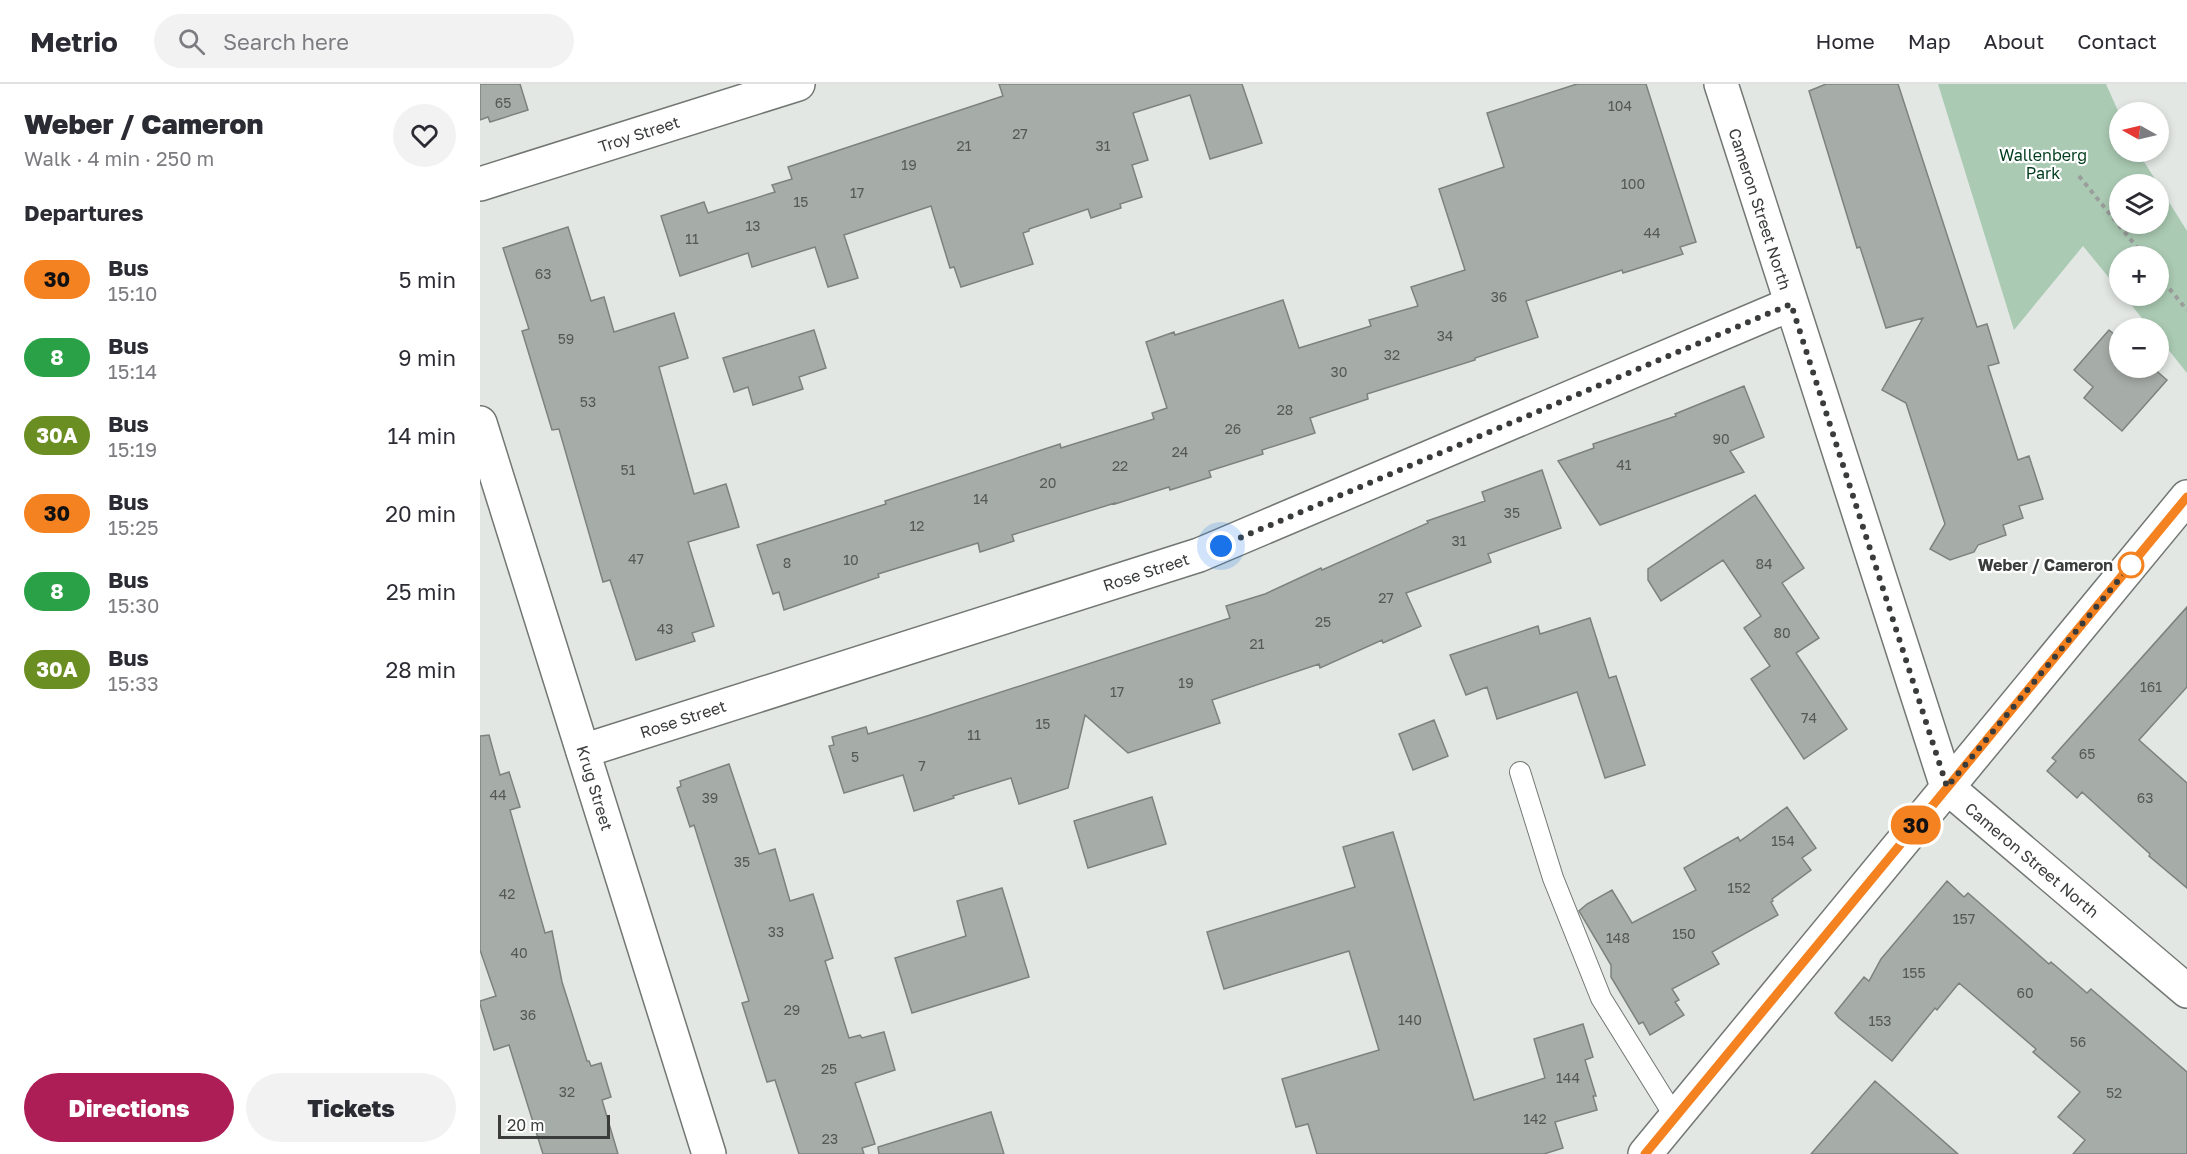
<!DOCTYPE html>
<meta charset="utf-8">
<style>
:root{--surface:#fff;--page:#f2f2f3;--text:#2b2b33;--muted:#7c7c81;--line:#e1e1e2;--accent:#ad1e57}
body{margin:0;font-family:"Golos Text",sans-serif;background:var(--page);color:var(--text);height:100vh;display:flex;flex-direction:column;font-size:22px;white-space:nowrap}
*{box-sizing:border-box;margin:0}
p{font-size:20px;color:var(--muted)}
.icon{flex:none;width:33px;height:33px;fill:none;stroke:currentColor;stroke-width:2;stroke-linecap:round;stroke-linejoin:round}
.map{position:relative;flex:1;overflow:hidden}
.details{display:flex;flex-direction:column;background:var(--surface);width:480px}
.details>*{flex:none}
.badge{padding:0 12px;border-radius:20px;font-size:21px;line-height:39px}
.needle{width:39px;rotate:278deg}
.controls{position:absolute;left:1629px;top:18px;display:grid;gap:12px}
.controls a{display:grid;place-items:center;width:60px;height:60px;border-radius:50%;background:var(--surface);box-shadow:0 3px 9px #0003;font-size:30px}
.scale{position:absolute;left:18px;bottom:15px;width:112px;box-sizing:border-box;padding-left:6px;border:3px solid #3a3c3b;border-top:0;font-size:16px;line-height:21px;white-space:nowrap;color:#3a3c3b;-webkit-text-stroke:4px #fff;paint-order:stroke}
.you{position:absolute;width:30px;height:30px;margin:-15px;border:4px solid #fff;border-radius:50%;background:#1a73e8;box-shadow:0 0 0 9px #1a73e833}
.map>.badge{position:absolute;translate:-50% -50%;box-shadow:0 0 0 3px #fff}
h2{padding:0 24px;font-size:22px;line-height:54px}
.round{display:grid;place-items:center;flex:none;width:63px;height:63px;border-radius:32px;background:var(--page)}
.summary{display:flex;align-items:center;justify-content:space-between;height:102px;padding:0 24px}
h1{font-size:28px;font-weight:800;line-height:45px}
.button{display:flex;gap:12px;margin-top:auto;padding:12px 24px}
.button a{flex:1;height:69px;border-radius:36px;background:var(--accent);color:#fff;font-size:24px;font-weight:800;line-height:69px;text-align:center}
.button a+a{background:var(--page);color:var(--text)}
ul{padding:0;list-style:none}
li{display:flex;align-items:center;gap:18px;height:78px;padding:0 24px}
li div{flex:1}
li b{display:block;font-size:22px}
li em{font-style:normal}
li .badge{min-width:66px;font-weight:700;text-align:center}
header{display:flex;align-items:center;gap:36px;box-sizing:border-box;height:84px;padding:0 30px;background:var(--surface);border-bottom:2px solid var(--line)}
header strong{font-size:28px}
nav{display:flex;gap:33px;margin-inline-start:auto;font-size:21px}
.search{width:420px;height:54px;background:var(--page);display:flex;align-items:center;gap:15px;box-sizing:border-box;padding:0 21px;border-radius:33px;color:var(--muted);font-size:22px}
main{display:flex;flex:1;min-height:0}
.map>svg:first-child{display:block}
.park{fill:#aacab3}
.building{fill:#a6aca8;stroke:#7d827e;stroke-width:1.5}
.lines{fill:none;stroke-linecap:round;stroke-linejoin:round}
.service-casing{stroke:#727773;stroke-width:22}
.minor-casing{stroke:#727773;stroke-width:36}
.tertiary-casing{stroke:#727773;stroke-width:36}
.secondary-casing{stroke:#727773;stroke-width:36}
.path{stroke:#9a9d9b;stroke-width:4;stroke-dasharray:4.5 4.5;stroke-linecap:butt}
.service{stroke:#fff;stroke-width:20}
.minor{stroke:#fff;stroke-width:33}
.tertiary{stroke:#fff;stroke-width:33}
.secondary{stroke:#fff;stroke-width:33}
.line-casing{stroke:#fff;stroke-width:14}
.line{stroke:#f58220;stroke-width:9}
.walk{stroke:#3a3c3b;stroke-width:6;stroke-dasharray:0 10.8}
.stop-dot{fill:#fff;stroke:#f58220;stroke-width:3}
.labels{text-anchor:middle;stroke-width:4.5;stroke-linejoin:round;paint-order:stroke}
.number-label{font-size:14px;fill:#555856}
.street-label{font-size:16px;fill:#3a3c3b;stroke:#fff}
.park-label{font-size:16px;fill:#003c1c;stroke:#fff}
.stop-label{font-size:16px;font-weight:bold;fill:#3a3c3b;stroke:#fff;text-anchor:end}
</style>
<header>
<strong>Metrio</strong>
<div class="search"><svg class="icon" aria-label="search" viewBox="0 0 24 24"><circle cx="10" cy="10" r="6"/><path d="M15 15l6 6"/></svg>Search here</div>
<nav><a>Home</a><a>Map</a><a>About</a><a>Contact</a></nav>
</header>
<main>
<section class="details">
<div class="summary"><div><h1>Weber / Cameron</h1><p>Walk · 4 min · 250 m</p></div><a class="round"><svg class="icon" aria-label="heart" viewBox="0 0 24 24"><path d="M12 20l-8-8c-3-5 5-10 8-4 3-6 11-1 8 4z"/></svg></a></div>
<h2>Departures</h2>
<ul>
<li><span class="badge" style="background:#f58220;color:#111">30</span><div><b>Bus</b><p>15:10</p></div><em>5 min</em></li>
<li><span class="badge" style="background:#2ba147;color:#fff">8</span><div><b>Bus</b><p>15:14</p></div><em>9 min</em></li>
<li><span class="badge" style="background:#6b8e23;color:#fff">30A</span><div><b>Bus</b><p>15:19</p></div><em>14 min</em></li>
<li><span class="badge" style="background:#f58220;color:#111">30</span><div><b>Bus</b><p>15:25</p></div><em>20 min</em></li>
<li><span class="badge" style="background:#2ba147;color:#fff">8</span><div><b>Bus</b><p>15:30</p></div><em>25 min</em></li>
<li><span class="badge" style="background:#6b8e23;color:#fff">30A</span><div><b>Bus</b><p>15:33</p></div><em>28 min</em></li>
</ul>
<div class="button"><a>Directions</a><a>Tickets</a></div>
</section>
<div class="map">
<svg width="1707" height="1070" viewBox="0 0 1707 1070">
<rect width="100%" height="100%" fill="#e2e7e3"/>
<!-- park -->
<path class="park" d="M1458 0H1626L1639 29 1640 68H1658L1678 100H1640V140H1678L1679 102 1707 147V289L1679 254 1678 244H1670L1644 212H1678V172H1640L1639 206 1603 162 1534 246Z"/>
<!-- building -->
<path class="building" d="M0 0H40L48 26 10 38 8 33 0 36Z
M519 0H762L782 59 730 75 710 11 653 29 668 76 652 81 662 113 640 120 641 124 611 134 608 125 549 145V147L543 149 553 180 481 203 474 183 470 184 451 122 364 151 378 194 348 203 335 163 272 183 268 169 200 192 181 132 224 118 228 129 295 108 292 101 312 95 308 83 523 12Z
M1097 0H1166L1216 158 1200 163 1203 170 1143 189 1142 186 1046 217 1058 253 995 274V276L887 310 888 315 830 334 835 349 782 366 783 370 729 387 731 393 690 406 689 403 635 420V419L532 451 534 457 500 468 498 459 398 490 399 493 304 526 299 508 293 510 277 461 406 420 405 417 580 360 581 364 674 335 672 329 687 324 666 258 694 248 695 251 803 216 819 264 891 242 889 236 938 222 931 203 985 186 959 105 1024 83 1007 29Z
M1346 0H1418L1497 243 1507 240 1519 279 1508 282 1538 376 1549 372 1563 415 1539 422 1543 434 1523 441 1526 451 1498 461 1494 468 1470 476 1450 465 1465 440 1426 319 1402 306 1443 234 1406 244 1380 163 1377 164 1329 7Z
M88 143 111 217 124 213 134 248 194 229 208 274 179 283 214 410 246 400 259 443 208 458 234 542 212 549 215 557 156 576 130 496 123 498 79 345 72 346 42 247 49 245 23 164Z
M334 246 346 284 319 293 323 305 273 321 268 303 254 308 243 274Z
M1629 246 1640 255V284H1673L1687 296 1642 347 1604 314 1613 303 1594 286Z
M1264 302 1284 353 1250 367 1264 388 1120 441 1078 377 1114 364 1113 360 1196 332 1195 330Z
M1062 386 1081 444 1008 470 1011 478 926 509 941 542 903 559 902 556 840 584 839 580 732 616 740 639 648 669 605 631 588 704 539 720 531 694 473 712 474 714 434 727 423 691 364 709 349 662 354 661 352 653 386 643 388 650 447 632 750 534 746 522 785 510 841 484 842 486 948 439 947 437 1005 417 1002 408Z
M1275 411 1324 484 1302 499 1339 554 1316 569 1367 645 1324 675 1271 595 1290 582 1264 544 1281 532 1243 476 1181 517 1168 496V485Z
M1707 523V603L1659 656 1707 699V804L1669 772 1670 770 1602 708 1597 714 1567 687 1576 677 1572 674Z
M1110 534 1129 594 1136 592 1165 681 1125 694 1097 608 1017 635 1007 603 986 611 970 571 1058 542 1060 550Z
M954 636 968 672 933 686 919 650Z
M9 651 20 691 29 688 40 723 30 726 65 849 72 847 82 898 107 977H109L111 982 121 979 131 1013 122 1016 138 1070H63L29 961 14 966 0 920V917L16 912 0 866V652Z
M249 680 279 770 295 765 310 817 333 810 353 874 345 877 369 954 380 951 382 954 404 948 415 986 375 999 395 1060 382 1064 384 1070H319L295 996 287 998 262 919 269 917 214 741 210 743 197 704 201 702 200 697Z
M672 713 686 760 608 784 594 737Z
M1307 723 1336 764 1322 774 1331 786 1292 815 1293 817 1291 818 1298 831 1232 868 1239 880 1192 905 1199 916 1195 918 1204 931 1170 951 1163 938 1159 940 1131 893V881L1099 827 1107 820 1132 806 1152 839 1216 806 1204 784 1258 753 1260 757Z
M913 748 994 1016 1065 994 1054 955 1103 940 1113 973 1105 976 1116 1012H1113L1117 1026 1075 1038 1083 1064 1064 1070H837L828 1040 816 1043 802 995 899 966 869 867 744 905 727 848 875 803 863 763Z
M1467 797 1484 813 1488 809 1569 880 1571 878 1607 909 1611 905 1707 988V1070H1593L1605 1056 1578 1033 1600 1008 1553 968 1556 965 1479 899 1457 926 1455 924 1412 977 1359 934 1355 929 1384 893 1389 897 1401 875Z
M522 804 549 893 432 929 415 874 486 852 477 817Z
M1395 997 1478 1070H1331Z
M511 1028 524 1070H399L398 1063Z"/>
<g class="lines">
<defs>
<path id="service" d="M1040 688 1073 794 1121 914 1195 1033"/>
<path id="minor" d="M1241 0 1467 703 1707 907
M0 100 318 0
M103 667 719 471 1311 220"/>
<path id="tertiary" d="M0 339 229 1070"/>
<path id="secondary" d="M1165 1070 1707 413"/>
</defs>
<!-- service casing -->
<use href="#service" class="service-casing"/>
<!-- minor casing -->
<use href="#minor" class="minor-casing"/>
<!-- tertiary casing -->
<use href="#tertiary" class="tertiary-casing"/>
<!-- secondary casing -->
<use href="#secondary" class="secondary-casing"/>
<!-- path -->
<path class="path" d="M1599 92 1664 172
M1678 191 1707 226"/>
<!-- service -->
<use href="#service" class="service"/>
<!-- minor -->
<use href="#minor" class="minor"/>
<!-- tertiary -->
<use href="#tertiary" class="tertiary"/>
<!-- secondary -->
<use href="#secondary" class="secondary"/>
</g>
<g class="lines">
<defs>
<path id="line" d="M1165 1070 1707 413"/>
</defs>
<!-- line casing -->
<use href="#line" class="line-casing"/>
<!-- line -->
<use href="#line" class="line"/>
<!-- walk -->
<path class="walk" d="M741 462 1311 220 1467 703 1651 481"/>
</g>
<!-- markers -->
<circle class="stop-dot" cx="1651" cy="481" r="12"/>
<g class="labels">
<!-- number labels -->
<g class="number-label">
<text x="23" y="24">65</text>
<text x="1140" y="27">104</text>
<text x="540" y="55">27</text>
<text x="484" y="67">21</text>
<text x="623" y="67">31</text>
<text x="429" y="86">19</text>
<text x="1153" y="105">100</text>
<text x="377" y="114">17</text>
<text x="321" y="123">15</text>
<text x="273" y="147">13</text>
<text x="1172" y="154">44</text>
<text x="212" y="160">11</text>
<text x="63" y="195">63</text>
<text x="1019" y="218">36</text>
<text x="965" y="257">34</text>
<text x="86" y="260">59</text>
<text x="912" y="276">32</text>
<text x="859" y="293">30</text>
<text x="108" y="323">53</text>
<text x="805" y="331">28</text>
<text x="753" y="350">26</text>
<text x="1241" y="360">90</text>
<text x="700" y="373">24</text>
<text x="1144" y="386">41</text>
<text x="640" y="387">22</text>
<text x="148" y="391">51</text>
<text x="568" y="404">20</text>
<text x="501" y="420">14</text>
<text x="1032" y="434">35</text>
<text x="437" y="447">12</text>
<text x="979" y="462">31</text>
<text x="156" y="480">47</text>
<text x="371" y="481">10</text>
<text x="307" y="484">8</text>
<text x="1284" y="485">84</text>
<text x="906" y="519">27</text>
<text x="843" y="543">25</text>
<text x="185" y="550">43</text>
<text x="1302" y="554">80</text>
<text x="777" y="565">21</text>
<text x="706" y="604">19</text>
<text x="1671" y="608">161</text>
<text x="637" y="613">17</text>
<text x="1329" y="639">74</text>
<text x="563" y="645">15</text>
<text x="494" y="656">11</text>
<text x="1607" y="675">65</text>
<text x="375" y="678">5</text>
<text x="442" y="687">7</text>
<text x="18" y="716">44</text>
<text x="230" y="719">39</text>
<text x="1665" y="719">63</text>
<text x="1303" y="762">154</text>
<text x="262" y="783">35</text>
<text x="1259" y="809">152</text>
<text x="27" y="815">42</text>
<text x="1484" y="840">157</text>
<text x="296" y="853">33</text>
<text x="1204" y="855">150</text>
<text x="1138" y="859">148</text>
<text x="39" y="874">40</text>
<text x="1434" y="894">155</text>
<text x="1545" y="914">60</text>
<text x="312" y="931">29</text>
<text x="48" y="936">36</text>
<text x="930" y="941">140</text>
<text x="1400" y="942">153</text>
<text x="1598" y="963">56</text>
<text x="349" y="990">25</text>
<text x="1088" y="999">144</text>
<text x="87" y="1013">32</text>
<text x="1634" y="1014">52</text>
<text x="1055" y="1040">142</text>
<text x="350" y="1060">23</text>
</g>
<!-- street labels -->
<g class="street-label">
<text transform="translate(159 50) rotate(-18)" y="6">Troy Street</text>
<text transform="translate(1280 125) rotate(72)" y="6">Cameron Street North</text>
<text transform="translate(666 488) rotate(-18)" y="6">Rose Street</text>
<text transform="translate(203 635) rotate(-18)" y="6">Rose Street</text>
<text transform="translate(115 704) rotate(73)" y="6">Krug Street</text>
<text transform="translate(1552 776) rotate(40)" y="6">Cameron Street North</text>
</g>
<!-- park labels -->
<g class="park-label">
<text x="1563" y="77">Wallenberg<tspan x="1563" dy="18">Park</tspan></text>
</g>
<!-- stop labels -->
<g class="stop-label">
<text x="1633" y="487">Weber / Cameron</text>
</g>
</g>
</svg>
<div class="controls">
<a><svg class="needle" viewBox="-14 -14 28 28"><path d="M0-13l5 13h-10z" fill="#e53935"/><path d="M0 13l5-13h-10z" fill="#7c7c81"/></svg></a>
<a><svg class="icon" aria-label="layers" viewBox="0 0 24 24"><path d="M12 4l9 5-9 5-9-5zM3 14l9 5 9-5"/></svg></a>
<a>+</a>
<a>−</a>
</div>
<div class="scale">20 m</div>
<div class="you" style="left:741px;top:462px"></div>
<b class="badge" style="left:1436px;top:741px;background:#f58220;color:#111">30</b>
</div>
</main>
